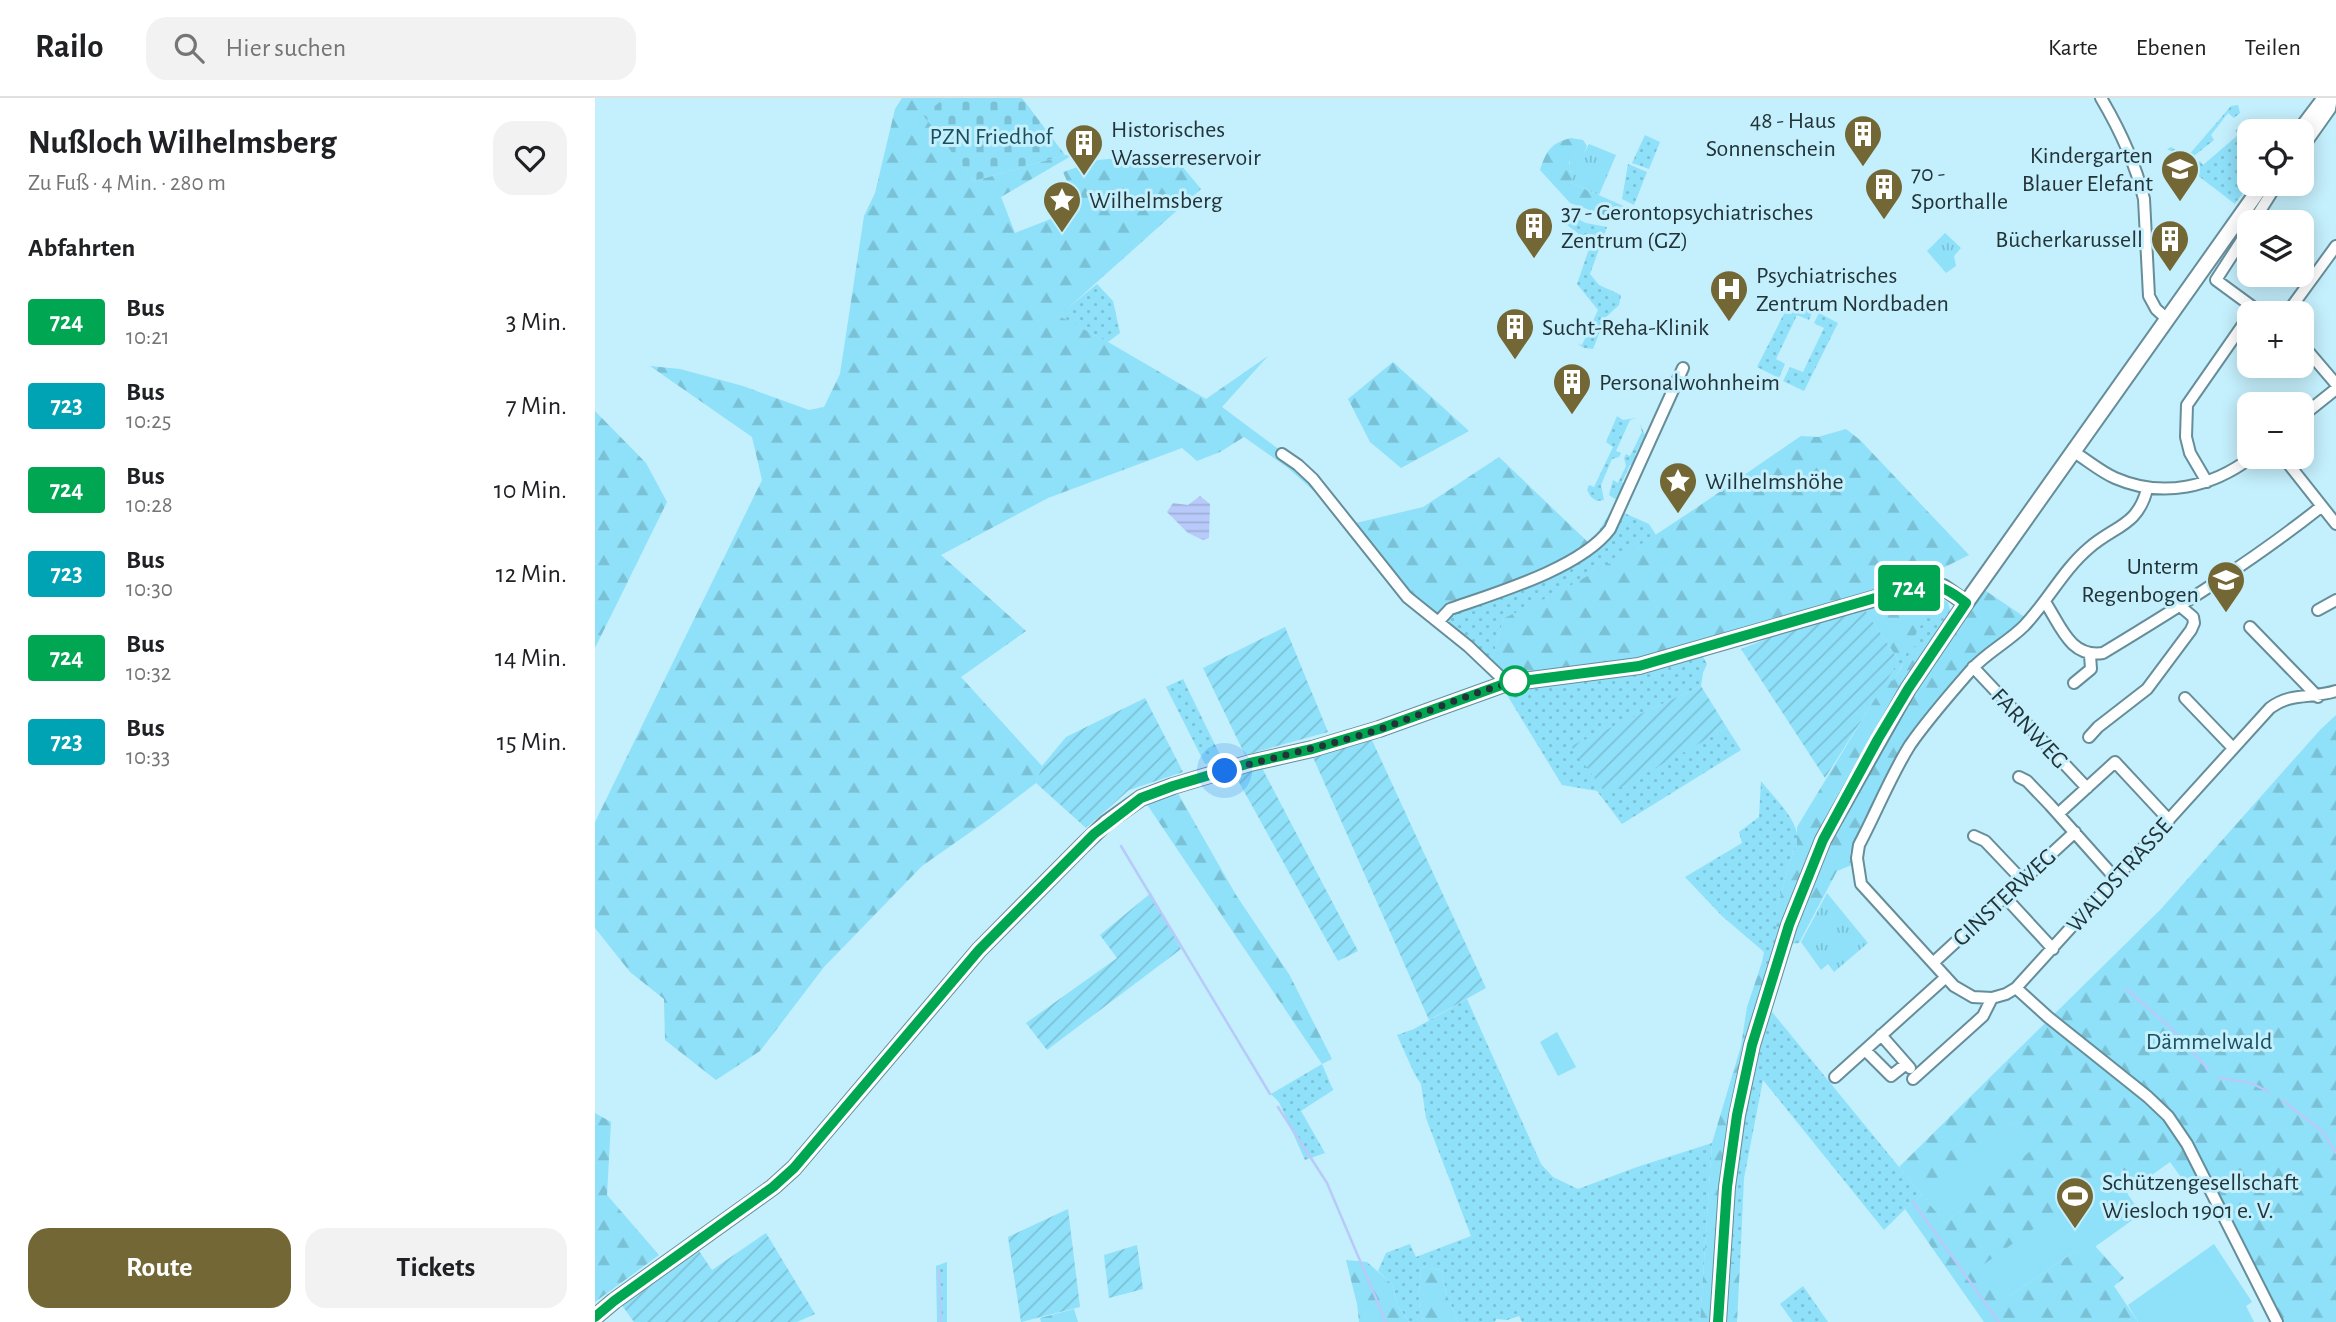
<!DOCTYPE html>
<html lang="de">
<meta charset="utf-8">
<style>
:root{--surface:#fff;--page:#f2f2f2;--text:#202124;--muted:#757577;--line:#e0e0e0;--accent:#736835}
body{margin:0;font-family:"Alegreya Sans",sans-serif;background:var(--page);color:var(--text);height:100vh;display:flex;flex-direction:column;font-size:26px;white-space:nowrap}
*{box-sizing:border-box;margin:0}
p{font-size:23px;color:var(--muted)}
.icon{flex:none;width:38px;height:38px;fill:none;stroke:currentColor;stroke-width:2;stroke-linecap:round;stroke-linejoin:round}
.map{position:relative;flex:1;overflow:hidden}
.panel{display:flex;flex-direction:column;background:var(--surface);width:595px}
.panel>*{flex:none}
.badge{padding:0 14px;border-radius:5px;font-size:24px;line-height:46px}
.buttons{position:absolute;left:1642px;top:21px;display:grid;gap:14px}
.buttons a{display:grid;place-items:center;width:77px;height:77px;border-radius:14px;background:var(--surface);box-shadow:0 4px 18px #0003;font-size:35px}
.you{position:absolute;width:35px;height:35px;margin:-18px;border:5px solid #fff;border-radius:50%;background:#1a73e8;box-shadow:0 0 0 10px #1a73e833}
.map>.badge{position:absolute;translate:-50% -50%;box-shadow:0 0 0 4px #fff}
h2{padding:0 28px;font-size:26px;line-height:63px}
.round{display:grid;place-items:center;flex:none;width:74px;height:74px;border-radius:21px;background:var(--page)}
.headline{display:flex;align-items:center;justify-content:space-between;height:119px;padding:0 28px}
h1{font-size:33px;font-weight:700;line-height:52px}
.primary-button{display:flex;gap:14px;margin-top:auto;padding:14px 28px}
.primary-button a{flex:1;height:80px;border-radius:21px;background:var(--accent);color:#fff;font-size:28px;font-weight:700;line-height:80px;text-align:center}
.primary-button a+a{background:var(--page);color:var(--text)}
ul{padding:0;list-style:none}
li{display:flex;align-items:center;gap:21px;height:84px;padding:0 28px}
li div{flex:1}
li b{display:block;font-size:26px}
li em{font-style:normal}
li .badge{min-width:77px;font-weight:700;text-align:center}
header{display:flex;align-items:center;gap:42px;box-sizing:border-box;height:98px;padding:0 35px;background:var(--surface);border-bottom:2px solid var(--line)}
header strong{font-size:33px}
nav{display:flex;gap:38px;margin-inline-start:auto;font-size:24px}
.search{width:490px;height:63px;background:var(--page);display:flex;align-items:center;gap:18px;box-sizing:border-box;padding:0 24px;border-radius:21px;color:var(--muted);font-size:26px}
main{display:flex;flex:1;min-height:0}
.map>svg:first-child{display:block}
.grass{fill:url(#grass-dots)}
.forest{fill:url(#forest-firs);fill-rule:evenodd}
.cemetery{fill:url(#cemetery-stones)}
.park{fill:url(#park-tufts)}
.garden{fill:url(#garden-furrows)}
.pitch{fill:#8fe0f9}
.water{fill:url(#water-rules)}
.lines{fill:none;stroke-linecap:round;stroke-linejoin:round}
.stream{stroke:#b8caf9;stroke-width:2.5}
.minor-casing{stroke:#668e9a;stroke-width:14}
.major-casing{stroke:#668e9a;stroke-width:18}
.minor{stroke:#fff;stroke-width:10}
.major{stroke:#fff;stroke-width:14}
.line-casing{stroke:#fff;stroke-width:16}
.line{stroke:#00a651;stroke-width:10}
.walk{stroke:#233439;stroke-width:7;stroke-dasharray:0 12.6}
.stop-dot{fill:#fff;stroke:#00a651;stroke-width:3.5}
.labels{text-anchor:middle;stroke-width:6;stroke-linejoin:round;paint-order:stroke}
.poi-label{font-size:24px;fill:#233439;stroke:#c4effc;text-anchor:start}
.park-label{font-size:24px;fill:#1c4f5d;stroke:#c4effc}
.street-label{font-size:24px;fill:#233439;stroke:#c4effc}
</style>
<header>
<strong>Railo</strong>
<div class="search"><svg class="icon" aria-label="search" viewBox="0 0 24 24"><circle cx="10" cy="10" r="6"/><path d="M15 15l6 6"/></svg>Hier suchen</div>
<nav><a>Karte</a><a>Ebenen</a><a>Teilen</a></nav>
</header>
<main>
<section class="panel">
<div class="headline"><div><h1>Nußloch Wilhelmsberg</h1><p>Zu Fuß · 4 Min. · 280 m</p></div><a class="round"><svg class="icon" aria-label="heart" viewBox="0 0 24 24"><path d="M12 20l-8-8c-3-5 5-10 8-4 3-6 11-1 8 4z"/></svg></a></div>
<h2>Abfahrten</h2>
<ul>
<li><span class="badge" style="background:#00a651;color:#fff">724</span><div><b>Bus</b><p>10:21</p></div><em>3 Min.</em></li>
<li><span class="badge" style="background:#00a3b4;color:#fff">723</span><div><b>Bus</b><p>10:25</p></div><em>7 Min.</em></li>
<li><span class="badge" style="background:#00a651;color:#fff">724</span><div><b>Bus</b><p>10:28</p></div><em>10 Min.</em></li>
<li><span class="badge" style="background:#00a3b4;color:#fff">723</span><div><b>Bus</b><p>10:30</p></div><em>12 Min.</em></li>
<li><span class="badge" style="background:#00a651;color:#fff">724</span><div><b>Bus</b><p>10:32</p></div><em>14 Min.</em></li>
<li><span class="badge" style="background:#00a3b4;color:#fff">723</span><div><b>Bus</b><p>10:33</p></div><em>15 Min.</em></li>
</ul>
<div class="primary-button"><a>Route</a><a>Tickets</a></div>
</section>
<div class="map">
<svg width="1741" height="1224" viewBox="0 0 1741 1224">
<defs>
<pattern id="grass-dots" width="8" height="8" patternUnits="userSpaceOnUse" patternTransform="scale(1.75)"><rect width="8" height="8" fill="#8fe0f9"/><path d="M2 2h.1M6 6h.1" fill="none" stroke="#7bc1d6" stroke-width="1.8" stroke-linecap="round"/></pattern>
<pattern id="forest-firs" width="22" height="20" patternUnits="userSpaceOnUse" patternTransform="scale(1.75)"><rect width="22" height="20" fill="#8fe0f9"/><path d="M5 1l3.5 6h-7zM16 11l3.5 6h-7z" fill="#7bc1d6"/></pattern>
<pattern id="cemetery-stones" width="16" height="16" patternUnits="userSpaceOnUse" patternTransform="scale(1.75)"><rect width="16" height="16" fill="#8fe0f9"/><path d="M2 7V4a2 2 0 0 1 4 0v3zM10 15v-3a2 2 0 0 1 4 0v3z" fill="#7bc1d6"/></pattern>
<pattern id="park-tufts" width="24" height="20" patternUnits="userSpaceOnUse" patternTransform="scale(1.75)"><rect width="24" height="20" fill="#8fe0f9"/><path d="M3 7l-1-3M5 7V3M7 7l1-3M15 17l-1-3M17 17v-4M19 17l1-3" fill="none" stroke="#7bc1d6"/></pattern>
<pattern id="garden-furrows" width="10" height="10" patternUnits="userSpaceOnUse" patternTransform="scale(1.75)"><rect width="10" height="10" fill="#8fe0f9"/><path d="M-1 1l2-2M0 10L10 0M9 11l2-2" fill="none" stroke="#7bc1d6"/></pattern>
<pattern id="water-rules" width="6" height="5" patternUnits="userSpaceOnUse" patternTransform="scale(1.75)"><rect width="6" height="5" fill="#b8caf9"/><path d="M0 2.5h6" fill="none" stroke="#9eaed6"/></pattern>
</defs>
<rect width="100%" height="100%" fill="#c4effc"/>
<!-- grass -->
<path class="grass" d="M1643 7 1645 15 1639 20 1633 15 1616 37 1619 42 1595 61 1591 62 1572 51 1576 49 1592 59 1636 8Z
M1655 20 1667 33H1654V86L1640 106 1593 70 1605 63 1608 67 1643 37 1640 33Z
M1050 37 1065 44 1054 71 1037 65Z
M1033 66 1052 74 1039 107 1027 101Z
M972 116 991 125 1012 129 995 176 1004 187 1026 197 1024 207 1010 220 998 251 989 250 983 246 987 247 1003 212 982 186 996 145 972 127 967 119Z
M502 186 518 203 525 235 513 244 463 218Z
M1196 202 1218 212 1214 222 1202 217 1181 261 1190 266 1184 280 1162 269Z
M1224 215 1243 225 1209 293 1188 283 1195 269 1208 274 1229 230 1219 225Z
M1022 318 1028 322 1041 320 1035 322 1021 353 1026 355 1024 359 1017 361 1006 387 1009 402 1002 403 996 399 992 392 994 387 999 389 1018 349 1011 344Z
M1045 326 1050 337 1040 357 1043 363 1040 368 1035 367 1027 384 1031 390 1024 400 1020 401 1014 397 1018 382 1023 385 1031 368 1029 360 1031 356 1035 358 1047 334Z
M1018 410 1054 426 1061 437C1012 469 963 497 909 520L896 564 877 557 840 527 841 513 972 461 995 447Z
M1344 498 1353 505 1357 518 1331 557 1307 567 1298 584 1293 579Z
M1107 557 1112 566 1108 575 1106 588 977 648 1012 696 1132 630 1146 652 1027 726 1002 693 967 687 912 597 911 592 946 585 1012 579Z
M588 581 627 661 610 666 571 589Z
M1166 683C1181 703 1208 724 1202 751L1198 753 1182 810 1187 830 1173 867 1167 864 1169 854 1127 818 1090 779 1147 745 1144 734 1164 719Z
M872 901 946 1066 958 1079 983 1091 1042 1069 1117 1045 1105 1224H927L924 1218 912 1222 901 1221 900 1224H863L852 1198 846 1172 826 1169 824 1197 828 1224H814L803 1208 797 1186 783 1173 791 1155 815 1146 821 1159 876 1138 831 1020 826 986 820 977 802 937 819 931Z
M1173 909 1327 1097 1310 1111 1289 1132 1168 982 1149 1080 1145 1166H1131C1139 1079 1151 994 1173 909Z
M727 966 738 992 706 1013 730 1055 710 1062 684 1004 676 996Z
M352 1164V1224H342L341 1168Z
M1208 1188 1233 1224H1198L1185 1206Z"/>
<!-- forest -->
<path class="forest" d="M307 0H350L329 17 379 83 470 57 476 58 406 99 420 135 484 110 468 74 503 62 576 55 606 91 464 218 513 244 611 301 673 258 627 309 697 361 708 366 761 425 828 409 904 359 996 447 972 461 842 513 840 527 811 505 720 394 693 370 649 339 625 354 602 363 587 350 453 400 346 457 431 533 366 579 447 668 441 685 394 721 327 768 229 869 165 953 121 982 70 942 69 901 35 874 0 830V724L167 382 157 339 55 268 85 271 148 288 214 312 229 309 245 276 269 118 280 95 300 11Z
M976 40 988 42 992 48 989 55H981L974 64 975 73 980 77 976 85 1033 110 1028 119 1009 117 975 105 945 72C951 53 956 45 976 40Z
M798 264 874 333 806 370 775 344 753 301Z
M0 313 51 365 72 404 0 550Z
M1251 331 1265 342 1374 457 1328 480 1125 539 1036 561 909 577 896 564 909 520C1017 473 1109 404 1206 338L1223 339Z
M1388 491 1431 520 1357 584 1312 643 1269 721 1255 755 1257 767 1242 773 1204 845 1192 846 1236 742 1317 594Z
M1331 495 1344 498 1304 563 1270 512 1273 508Z
M1319 548 1331 557 1187 830 1181 828 1182 810 1198 753 1202 751V729L1293 579 1298 583Z
M1741 617V1224H1680L1608 1072 1591 1086 1575 1064 1540 1089 1526 1070 1413 1199 1482 1152 1487 1157 1500 1148 1529 1180 1519 1188 1543 1224H1389L1310 1111 1327 1097 1304 1069 1566 811 1725 632ZM1418 1025 1439 1049 1351 1125 1330 1101Z
M581 692 641 797 694 876 737 961 727 966 551 705Z
M1167 864 1173 867 1153 943 1118 1224H1105L1117 1045 1146 948 1152 909Z
M0 1015 16 1024 12 1097 64 1157 0 1204Z
M751 1162 772 1164 797 1186 803 1208 814 1224H764L762 1206Z
M1131 1166H1145L1142 1224H1128Z
M826 1169 846 1172 852 1198 863 1224H828L824 1197Z
M479 1211 483 1224H446L445 1220Z"/>
<!-- cemetery -->
<path class="cemetery" d="M350 0H427L470 57 379 83 328 17Z"/>
<!-- park -->
<path class="park" d="M994 46 1021 57 1004 97 976 85 979 77 974 71 975 62 981 55H989Z
M1350 135 1366 150 1359 158 1361 168 1351 175 1332 153Z
M1232 795 1273 845 1239 874 1233 866 1226 872 1206 844Z"/>
<!-- garden -->
<path class="garden" d="M1270 512 1304 563 1230 680 1146 551 1219 522Z
M690 529 733 634 650 657 608 570Z
M1106 588 1132 630 1012 697 976 648Z
M550 600 588 674 534 692 491 730 441 685 447 668 471 639Z
M776 640 891 890 834 922 717 657Z
M667 670 763 853 743 863 640 677Z
M556 795 586 851 452 952 431 925 522 860 505 837Z
M473 1111 485 1209 426 1224 413 1139Z
M171 1135 220 1216 202 1224H39L26 1206 102 1150 117 1172Z
M542 1147 548 1191 514 1200 509 1157Z"/>
<!-- pitch -->
<path class="pitch" d="M962 934 981 969 963 978 945 944Z
M1418 1025 1440 1049 1351 1125 1329 1100Z
M1525 1069 1540 1089 1532 1095 1546 1116 1487 1158 1482 1152 1413 1199 1388 1167Z
M1619 1146 1657 1204 1651 1208 1659 1224H1543L1533 1207Z"/>
<!-- water -->
<path class="water" d="M605 398 615 406 614 440 608 442 593 435 572 414 578 405 593 407Z"/>
<g class="lines">
<!-- stream -->
<path class="stream" d="M526 748 675 996
M1531 891 1575 929 1613 971
M1623 980 1656 985 1674 994
M1687 1002 1728 1034 1741 1055
M683 1009 732 1085 791 1224
M1318 1104 1404 1224
M344 1172 346 1224"/>
<defs>
<path id="minor" d="M1506 0C1525 32 1540 64 1549 101L1554 198 1561 211 1572 221
M1706 52 1735 11 1737 0
M1658 124 1682 86
M1654 131 1621 182 1666 215
M1692 215 1741 148
M1706 245 1741 286
M1706 319 1741 291
M1479 354C1492 362 1506 374 1520 380 1568 401 1617 389 1657 359
M687 356 703 367 718 381 812 499 873 548 912 585
M1688 359 1741 426
M1612 384 1595 355 1591 339 1592 307 1654 218
M1552 391C1543 428 1519 428 1494 450 1468 472 1453 503 1429 528 1413 544 1391 555 1376 572 1355 596 1333 621 1315 647 1296 677 1281 715 1264 747L1262 760 1266 786 1359 888 1378 899 1397 900 1411 896 1421 890 1675 610C1696 594 1716 601 1741 593
M1450 504C1466 528 1475 560 1508 555 1584 509 1658 463 1727 408
M1723 512 1741 502
M843 524 855 511C901 495 986 470 1015 431L1088 270
M1655 529 1723 599
M1378 569 1492 690
M1479 585 1496 571 1495 557
M1590 600 1637 649
M1494 639 1503 629 1552 591 1596 532 1599 525 1598 519 1585 508
M1424 679 1432 683 1455 707 1521 781
M1463 716 1520 664 1574 722
M1379 738 1390 743 1428 783
M1410 799 1458 851
M1339 864 1480 734
M1421 890 1453 919 1553 999 1573 1018 1592 1046 1682 1224
M1286 937 1315 970
M1270 952 1296 978 1311 966
M1240 979 1351 879
M1318 981 1388 918 1397 900"/>
<path id="major" d="M1705 33 1730 0
M0 1219 19 1203 178 1089 199 1070 384 852 488 747 511 725 546 700 578 688 655 665 717 651 784 631 912 585 1044 568 1327 487 1348 489 1371 505
M1123 1224 1132 1089 1142 1018 1157 947 1194 827 1228 742 1313 591 1371 505 1668 86"/>
</defs>
<!-- minor casing -->
<use href="#minor" class="minor-casing"/>
<!-- major casing -->
<use href="#major" class="major-casing"/>
<!-- minor -->
<use href="#minor" class="minor"/>
<!-- major -->
<use href="#major" class="major"/>
</g>
<g class="lines">
<defs>
<path id="line" d="M0 1219 19 1203 178 1089 199 1070 384 852 499 736 546 700 578 688 655 665 717 651 784 631 912 585 1044 568 1308 492C1338 484 1347 486 1371 505L1313 591 1283 641 1228 742 1194 827 1157 947 1142 1017 1132 1089 1123 1224"/>
</defs>
<!-- line casing -->
<use href="#line" class="line-casing"/>
<!-- line -->
<use href="#line" class="line"/>
<!-- walk -->
<path class="walk" d="M630 673C681 658 734 648 785 631 832 615 878 593 927 582L920 583"/>
</g>
<!-- icons -->
<defs>
<symbol id="building-pin" viewBox="-11 -11 22 30"><path d="M0 17L-7.5 6A9.5 9.5 0 1 1 7.5 6Z" fill="#736835" stroke="#c4effc"/><path d="M-4-6H4V6H1V3H-1V6H-4ZM-2.5-4.3h1.7v1.8h-1.7ZM.8-4.3h1.7v1.8H.8ZM-2.5-1h1.7V.8h-1.7ZM.8-1h1.7V.8H.8Z" fill="#fff"/></symbol>
<symbol id="school-pin" viewBox="-11 -11 22 30"><path d="M0 17L-7.5 6A9.5 9.5 0 1 1 7.5 6Z" fill="#736835" stroke="#c4effc"/><path d="M0-5L7-2L0 1L-7-2ZM-4 1L0 2.5L4 1V4Q0 6-4 4Z" fill="#fff"/></symbol>
<symbol id="sight-pin" viewBox="-11 -11 22 30"><path d="M0 17L-7.5 6A9.5 9.5 0 1 1 7.5 6Z" fill="#736835" stroke="#c4effc"/><path d="M0-6L1.8-2.2L6-1.7L2.9 1.2L3.7 5.4L0 3.3L-3.7 5.4L-2.9 1.2L-6-1.7L-1.8-2.2Z" fill="#fff"/></symbol>
<symbol id="hospital-pin" viewBox="-11 -11 22 30"><path d="M0 17L-7.5 6A9.5 9.5 0 1 1 7.5 6Z" fill="#736835" stroke="#c4effc"/><path d="M-5-5h3v3.5h4V-5h3V5h-3V1.5h-4V5h-3Z" fill="#fff"/></symbol>
<symbol id="stadium-pin" viewBox="-11 -11 22 30"><path d="M0 17L-7.5 6A9.5 9.5 0 1 1 7.5 6Z" fill="#736835" stroke="#c4effc"/><path d="M0-5a6.5 5 0 1 0 0 10a6.5 5 0 1 0 0-10ZM-3.5-1.8h7v3.6h-7Z" fill="#fff"/></symbol>
</defs>
<g fill-rule="evenodd">
<use href="#building-pin" x="1246" y="14" width="44" height="60"/>
<use href="#building-pin" x="467" y="23" width="44" height="60"/>
<use href="#school-pin" x="1563" y="49" width="44" height="60"/>
<use href="#building-pin" x="1267" y="67" width="44" height="60"/>
<use href="#sight-pin" x="445" y="80" width="44" height="60"/>
<use href="#building-pin" x="917" y="106" width="44" height="60"/>
<use href="#building-pin" x="1553" y="119" width="44" height="60"/>
<use href="#hospital-pin" x="1112" y="169" width="44" height="60"/>
<use href="#building-pin" x="898" y="207" width="44" height="60"/>
<use href="#building-pin" x="955" y="262" width="44" height="60"/>
<use href="#sight-pin" x="1061" y="361" width="44" height="60"/>
<use href="#school-pin" x="1609" y="460" width="44" height="60"/>
<use href="#stadium-pin" x="1458" y="1076" width="44" height="60"/>
</g>
<!-- markers -->
<circle class="stop-dot" cx="920" cy="583" r="14"/>
<g class="labels">
<!-- poi labels -->
<g class="poi-label">
<text x="1241" y="30" text-anchor="end">48 - Haus<tspan x="1241" dy="28">Sonnenschein</tspan></text>
<text x="516" y="39">Historisches<tspan x="516" dy="28">Wasserreservoir</tspan></text>
<text x="1558" y="65" text-anchor="end">Kindergarten<tspan x="1558" dy="28">Blauer Elefant</tspan></text>
<text x="1316" y="83">70 -<tspan x="1316" dy="28">Sporthalle</tspan></text>
<text x="494" y="110">Wilhelmsberg</text>
<text x="966" y="122">37 - Gerontopsychiatrisches<tspan x="966" dy="28">Zentrum (GZ)</tspan></text>
<text x="1548" y="149" text-anchor="end">Bücherkarussell</text>
<text x="1161" y="185">Psychiatrisches<tspan x="1161" dy="28">Zentrum Nordbaden</tspan></text>
<text x="947" y="237">Sucht-Reha-Klinik</text>
<text x="1004" y="292">Personalwohnheim</text>
<text x="1110" y="391">Wilhelmshöhe</text>
<text x="1604" y="476" text-anchor="end">Unterm<tspan x="1604" dy="28">Regenbogen</tspan></text>
<text x="1507" y="1092">Schützengesellschaft<tspan x="1507" dy="28">Wiesloch 1901 e. V.</tspan></text>
</g>
<!-- park labels -->
<g class="park-label">
<text x="396" y="46">PZN Friedhof</text>
<text x="1614" y="951">Dämmelwald</text>
</g>
<!-- street labels -->
<g class="street-label">
<text transform="translate(1435 630) rotate(47)" y="8">FARNWEG</text>
<text transform="translate(1524 777) rotate(-48)" y="8">WALDSTRASSE</text>
<text transform="translate(1409 799) rotate(-43)" y="8">GINSTERWEG</text>
</g>
</g>
</svg>
<div class="buttons">
<a><svg class="icon" aria-label="locate" viewBox="0 0 24 24"><circle cx="12" cy="12" r="6"/><path d="M12 2v4M12 18v4M2 12h4M18 12h4"/></svg></a>
<a><svg class="icon" aria-label="layers" viewBox="0 0 24 24"><path d="M12 4l9 5-9 5-9-5zM3 14l9 5 9-5"/></svg></a>
<a>+</a>
<a>−</a>
</div>
<div class="you" style="left:630px;top:673px"></div>
<b class="badge" style="left:1314px;top:490px;background:#00a651;color:#fff">724</b>
</div>
</main>
